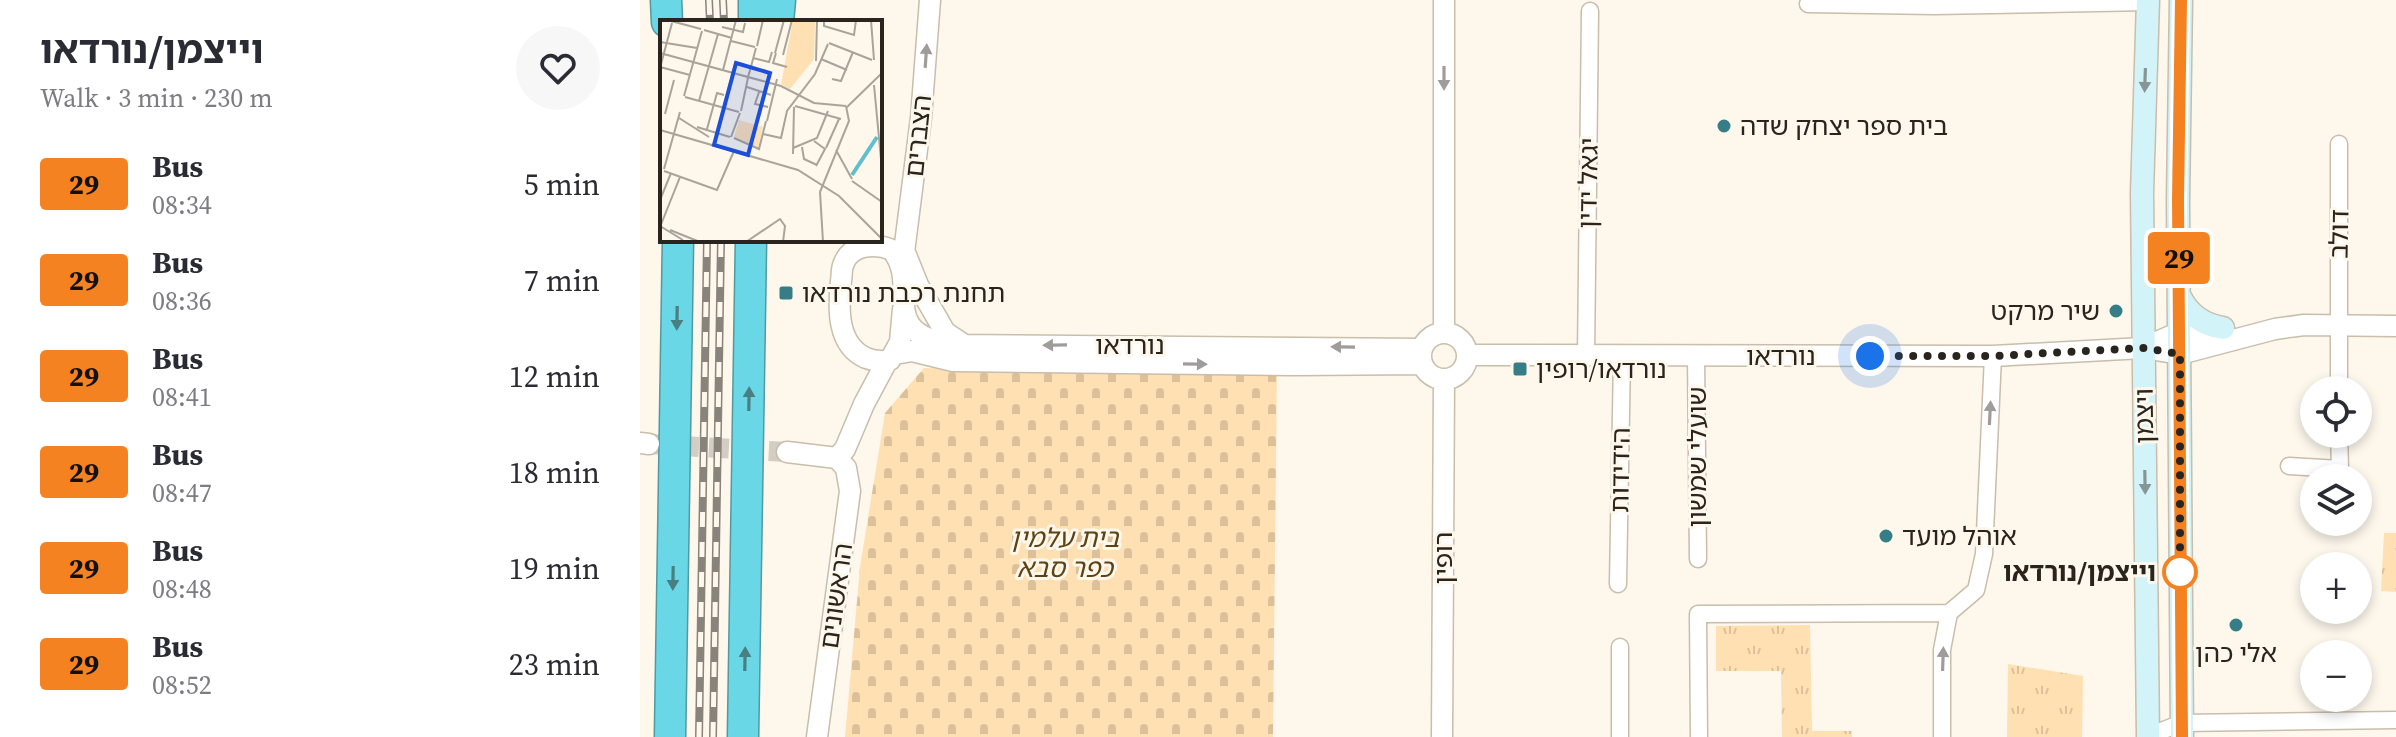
<!DOCTYPE html>
<meta charset="utf-8">
<style>
:root{--surface:#fff;--page:#f7f7f7;--text:#2b2b33;--muted:#7c7c81}
body{margin:0;font-family:"Source Serif 4","Noto Sans Hebrew",serif;background:var(--page);color:var(--text);height:100vh;display:flex;flex-direction:column;font-size:30px;white-space:nowrap}
*{box-sizing:border-box;margin:0}
p{font-size:26px;color:var(--muted)}
.icon{flex:none;width:44px;height:44px;fill:none;stroke:currentColor;stroke-width:2;stroke-linecap:round;stroke-linejoin:round}
.map{position:relative;flex:1;overflow:hidden}
.panel{display:flex;flex-direction:column;background:var(--surface);width:640px}
.panel>*{flex:none}
.badge{padding:0 16px;border-radius:6px;font-size:28px;line-height:52px}
.tools{position:absolute;left:1660px;top:376px;display:grid;gap:16px}
.tools a{display:grid;place-items:center;width:72px;height:72px;border-radius:50%;background:var(--surface);box-shadow:0 4px 12px #0003;font-size:40px}
.you{position:absolute;width:40px;height:40px;margin:-20px;border:6px solid #fff;border-radius:50%;background:#1a73e8;box-shadow:0 0 0 12px #1a73e833}
.map>.badge{position:absolute;translate:-50% -50%;box-shadow:0 0 0 4px #fff}
.round{display:grid;place-items:center;flex:none;width:84px;height:84px;border-radius:42px;background:var(--page)}
.summary{display:flex;align-items:center;justify-content:space-between;height:136px;padding:0 40px}
h1{font-size:38px;font-weight:700;line-height:60px}
ul{padding:0;list-style:none}
li{display:flex;align-items:center;gap:24px;height:96px;padding:0 40px}
li div{flex:1}
li b{display:block;font-size:30px}
li em{font-style:normal}
li .badge{min-width:88px;font-weight:700;text-align:center}
main{display:flex;flex:1;min-height:0}
.map>svg:first-child{display:block}
.grass{fill:url(#grass-tufts)}
.cemetery{fill:url(#cemetery-stones)}
.lines{fill:none;stroke-linecap:round;stroke-linejoin:round}
.tertiary-tunnel{stroke:#d3cdc3;stroke-width:20;stroke-dasharray:20 10;stroke-linecap:butt}
.minor-casing{stroke:#c9bdac;stroke-width:19}
.tertiary-casing{stroke:#c9bdac;stroke-width:23}
.secondary-casing{stroke:#c9bdac;stroke-width:25}
.motorway-casing{stroke:#5399a0;stroke-width:33}
.minor{stroke:#fff;stroke-width:16}
.tertiary{stroke:#fff;stroke-width:20}
.secondary{stroke:#d2f3f8;stroke-width:22}
.motorway{stroke:#69d7e6;stroke-width:30}
.rail-casing{stroke:#89847b;stroke-width:8}
.rail{stroke:#fef7ec;stroke-width:5;stroke-dasharray:15;stroke-linecap:butt}
.oneway{fill:#9f9d9a}
.oneway2{fill:#869696}
.oneway3{fill:#497e82}
.line-casing{stroke:#fff;stroke-width:18}
.line{stroke:#f58220;stroke-width:12}
.walk{stroke:#29251e;stroke-width:8;stroke-dasharray:0 14.4}
.poi-dot{fill:#367d87;stroke:#fef7ec;stroke-width:3}
.stop-dot{fill:#fff;stroke:#f58220;stroke-width:4}
.labels{text-anchor:middle;stroke-width:6;stroke-linejoin:round;paint-order:stroke}
.poi-label{font-size:26px;fill:#29251e;stroke:#fef7ec;text-anchor:start}
.street-label{font-size:26px;fill:#29251e;stroke:#fef7ec}
.park-label{font-size:26px;font-style:italic;fill:#5e4213;stroke:#fef7ec}
.stop-label{font-size:26px;font-weight:bold;fill:#29251e;stroke:#fef7ec;text-anchor:end}
.inset-river{fill:none;stroke:#60bfcc;stroke-width:4}
.inset-road{fill:none;stroke:#a9a39a;stroke-width:2}
.view{fill:#1d4ed8;fill-opacity:0.15;stroke:#1d4ed8;stroke-width:4}
.inset-edge{fill:none;stroke:#29251e;stroke-width:4}
</style>
<main>
<section class="panel">
<div class="summary"><div><h1>וייצמן/נורדאו</h1><p>Walk · 3 min · 230 m</p></div><a class="round"><svg class="icon" aria-label="heart" viewBox="0 0 24 24"><path d="M12 20l-8-8c-3-5 5-10 8-4 3-6 11-1 8 4z"/></svg></a></div>
<ul>
<li><span class="badge" style="background:#f58220;color:#111">29</span><div><b>Bus</b><p>08:34</p></div><em>5 min</em></li>
<li><span class="badge" style="background:#f58220;color:#111">29</span><div><b>Bus</b><p>08:36</p></div><em>7 min</em></li>
<li><span class="badge" style="background:#f58220;color:#111">29</span><div><b>Bus</b><p>08:41</p></div><em>12 min</em></li>
<li><span class="badge" style="background:#f58220;color:#111">29</span><div><b>Bus</b><p>08:47</p></div><em>18 min</em></li>
<li><span class="badge" style="background:#f58220;color:#111">29</span><div><b>Bus</b><p>08:48</p></div><em>19 min</em></li>
<li><span class="badge" style="background:#f58220;color:#111">29</span><div><b>Bus</b><p>08:52</p></div><em>23 min</em></li>
</ul>
</section>
<div class="map">
<svg width="1756" height="737" viewBox="0 0 1756 737">
<defs>
<pattern id="grass-tufts" width="24" height="20" patternUnits="userSpaceOnUse" patternTransform="scale(2)"><rect width="24" height="20" fill="#ffe0b3"/><path d="M3 7l-1-3M5 7V3M7 7l1-3M15 17l-1-3M17 17v-4M19 17l1-3" fill="none" stroke="#dbc09a"/></pattern>
<pattern id="cemetery-stones" width="16" height="16" patternUnits="userSpaceOnUse" patternTransform="scale(2)"><rect width="16" height="16" fill="#ffe0b3"/><path d="M2 7V4a2 2 0 0 1 4 0v3zM10 15v-3a2 2 0 0 1 4 0v3z" fill="#dbc09a"/></pattern>
</defs>
<rect width="100%" height="100%" fill="#fef7ec"/>
<!-- grass -->
<path class="grass" d="M1744 533H1756V592L1741 591Z
M1170 625 1172 731H1212V737H1142L1141 671H1076V626Z
M1368 664 1443 676 1442 737H1367Z"/>
<!-- cemetery -->
<path class="cemetery" d="M284 368 637 372 633 737H205L220 567 245 413Z"/>
<g class="lines">
<!-- tertiary-tunnel -->
<path class="tertiary-tunnel" d="M9 444 147 452"/>
<defs>
<path id="minor" d="M1168 4 1294 6 1508 2
M946 356 950 11
M1056 356 1058 559
M1699 390V144
M1649 466 1700 469 1699 434
M978 584 982 356
M980 647V737
M1508 736 1542 723 1756 720
M1059 737 1058 614 1309 613
M1302 737V650L1309 613 1336 590 1344 554 1353 356"/>
<path id="tertiary" d="M266 255 278 285 305 332 323 344
M262 268 281 118 290 0
M263 309 260 342 250 360C241 362 234 361 226 358 197 345 198 309 201 281 202 276 201 268 204 263 211 244 237 243 252 250 282 287 234 331 312 345L781 349
M804 332V0
M781 356a23 23 0 1 1 46 0a23 23 0 1 1-46 0Z
M1503 348 1540 332 1583 328
M255 354 272 351 313 361 654 365 781 364
M827 355 1353 356 1503 348 1540 354 1635 329 1664 325 1756 326
M0 443 9 444
M147 452 197 458
M197 458 205 449 224 404 247 361
M177 737 210 491 206 468 197 458
M802 737 804 380"/>
<path id="secondary" d="M1508 0 1502 193 1508 737
M1541 0 1538 200 1542 737
M1540 297C1549 315 1564 325 1583 328"/>
<path id="motorway" d="M26 0 27 22
M114 0V22
M138 22 140 0
M30 737 38 240
M103 737 111 240"/>
</defs>
<!-- minor casing -->
<use href="#minor" class="minor-casing"/>
<!-- tertiary casing -->
<use href="#tertiary" class="tertiary-casing"/>
<!-- secondary casing -->
<use href="#secondary" class="secondary-casing"/>
<!-- motorway casing -->
<use href="#motorway" class="motorway-casing"/>
<!-- minor -->
<use href="#minor" class="minor"/>
<!-- tertiary -->
<use href="#tertiary" class="tertiary"/>
<!-- secondary -->
<use href="#secondary" class="secondary"/>
<!-- motorway -->
<use href="#motorway" class="motorway"/>
<defs>
<path id="rail" d="M69 0 70 22
M83 0 84 22
M59 737 67 240
M73 737 81 240"/>
</defs>
<!-- rail casing -->
<use href="#rail" class="rail-casing"/>
<!-- rail -->
<use href="#rail" class="rail"/>
</g>
<!-- one-way arrows -->
<defs><path id="oneway-solid" d="M-6-.8H1V-3.2L6.5 0L1 3.2V.8H-6Z" transform="scale(2)"/></defs>
<g class="oneway">
<use href="#oneway-solid" transform="translate(286 56) rotate(-86)"/>
<use href="#oneway-solid" transform="translate(804 78) rotate(90)"/>
<use href="#oneway-solid" transform="translate(415 345) rotate(179)"/>
<use href="#oneway-solid" transform="translate(703 347) rotate(-179)"/>
<use href="#oneway-solid" transform="translate(555 364) rotate(1)"/>
<use href="#oneway-solid" transform="translate(1350 413) rotate(-87)"/>
<use href="#oneway-solid" transform="translate(1303 659) rotate(-88)"/>
</g>
<g class="oneway2">
<use href="#oneway-solid" transform="translate(1505 80) rotate(92)"/>
<use href="#oneway-solid" transform="translate(1505 482) rotate(89)"/>
</g>
<g class="oneway3">
<use href="#oneway-solid" transform="translate(37 318) rotate(91)"/>
<use href="#oneway-solid" transform="translate(109 399) rotate(-89)"/>
<use href="#oneway-solid" transform="translate(33 578) rotate(91)"/>
<use href="#oneway-solid" transform="translate(105 659) rotate(-89)"/>
</g>
<g class="lines">
<defs>
<path id="line" d="M1541 0 1538 200 1542 737"/>
</defs>
<!-- line casing -->
<use href="#line" class="line-casing"/>
<!-- line -->
<use href="#line" class="line"/>
<!-- walk -->
<path class="walk" d="M1230 356H1353L1503 348 1540 354V572"/>
</g>
<!-- markers -->
<g class="poi-dot">
<circle cx="1084" cy="126" r="8"/>
<rect x="138" y="285" width="16" height="16" rx="4"/>
<circle cx="1476" cy="311" r="8"/>
<rect x="872" y="361" width="16" height="16" rx="4"/>
<circle cx="1246" cy="536" r="8"/>
<circle cx="1596" cy="625" r="8"/>
</g>
<circle class="stop-dot" cx="1540" cy="572" r="16"/>
<g class="labels">
<!-- poi labels -->
<g class="poi-label">
<text x="1100" y="135">בית ספר יצחק שדה</text>
<text x="162" y="302">תחנת רכבת נורדאו</text>
<text x="1460" y="320" text-anchor="end">שיר מרקט</text>
<text x="896" y="378">נורדאו/רופין</text>
<text x="1262" y="545">אוהל מועד</text>
<text x="1596" y="662" text-anchor="middle">אלי כהן</text>
</g>
<!-- street labels -->
<g class="street-label">
<text transform="translate(278 136) rotate(-84)" y="9">הצברים</text>
<text transform="translate(948 183) rotate(-89)" y="9">יגאל ידין</text>
<text transform="translate(1699 234) rotate(-89)" y="9">דולב</text>
<text x="490" y="354">נורדאו</text>
<text x="1141" y="365">נורדאו</text>
<text transform="translate(1504 416) rotate(-91)" y="9">ויצמן</text>
<text transform="translate(1057 457) rotate(-90)" y="9">שועלי שמשון</text>
<text transform="translate(980 470) rotate(-89)" y="9">הידידות</text>
<text transform="translate(803 558) rotate(-90)" y="9">רופין</text>
<text transform="translate(196 596) rotate(-82)" y="9">הראשונים</text>
</g>
<!-- park labels -->
<g class="park-label">
<text x="425" y="547">בית עלמין<tspan x="425" dy="30">כפר סבא</tspan></text>
</g>
<!-- stop labels -->
<g class="stop-label">
<text x="1516" y="581">וייצמן/נורדאו</text>
</g>
</g>
<!-- overview -->
<g transform="translate(20 20)">
<rect width="222" height="222" fill="#fef7ec"/>
<path d="M133 0H155L154 39 130 69 121 64Z" fill="#ffe0b3"/>
<path d="M79 100 103 107 98 128 74 117Z" fill="#ffe0b3"/>
<path class="inset-river" d="M192 155 217 117"/>
<path class="inset-road" d="M164 0V6L194 15 196 0M211 0 214 40M11 1 41 9M62 7 83 12 85 3M44 10 72 18M71 21 95 27M0 22 37 28M169 23 212 40M97 26 103 0M0 33 121 66 154 83 186 86M115 33 124 0M116 33 113 43 127 47M123 35 132 0M93 38 109 42 112 32M161 39 187 50M156 41 157 0M0 47 30 55M0 48 12 3M63 50 76 0M89 54 96 28M172 59 181 61 193 32M214 65 222 150M87 67 111 75M99 72 95 84 108 87M24 76 42 11M25 77 79 92M39 81 58 14M135 86 181 99M186 88 222 53M81 91 89 53M5 94 14 60M19 98 49 117M107 101 117 59M37 107 70 117M47 109 57 73 64 75M0 110 138 150 179 176 222 219M103 114 121 118 127 91 155 54 168 24M71 117 80 93M74 118 99 129 106 101M154 121 165 129 156 146M142 127 144 139 157 145M133 128 157 118 168 91M166 128 179 99M176 130 192 159M133 134 134 87M4 149 20 92M4 151 57 170 74 131M192 161 222 182M0 180 11 153M0 206 23 220M0 207 20 157M10 210 40 222M86 222 120 199 125 206 123 222M163 222 160 172 189 101 186 86"/>
<path class="view" d="M76 43 110 53 88 135 54 125Z"/>
<rect width="222" height="222" class="inset-edge"/>
</g>
</svg>
<div class="tools">
<a><svg class="icon" aria-label="locate" viewBox="0 0 24 24"><circle cx="12" cy="12" r="6"/><path d="M12 2v4M12 18v4M2 12h4M18 12h4"/></svg></a>
<a><svg class="icon" aria-label="layers" viewBox="0 0 24 24"><path d="M12 4l9 5-9 5-9-5zM3 14l9 5 9-5"/></svg></a>
<a>+</a>
<a>−</a>
</div>
<div class="you" style="left:1230px;top:356px"></div>
<b class="badge" style="left:1539px;top:258px;background:#f58220;color:#111">29</b>
</div>
</main>
